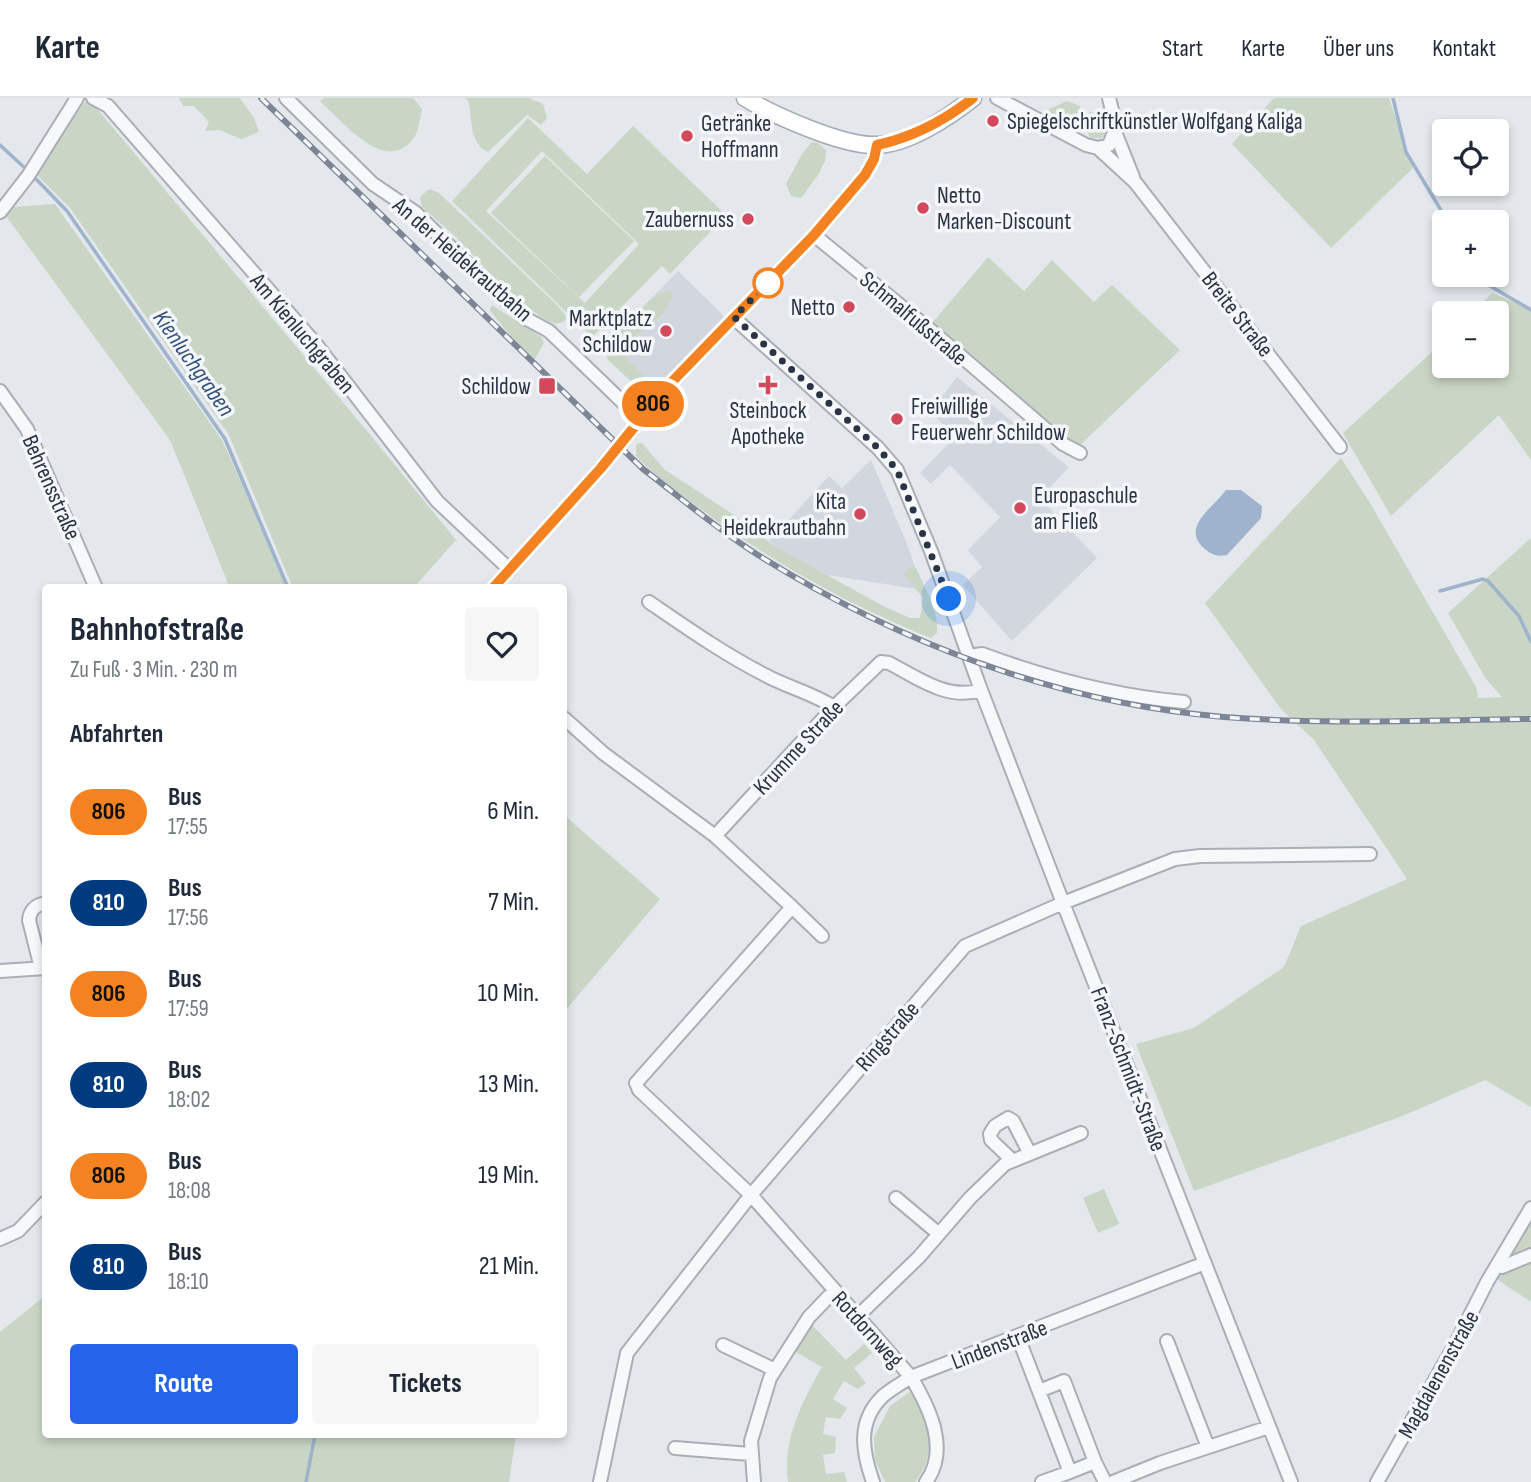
<!DOCTYPE html>
<html lang="de">
<meta charset="utf-8">
<style>
:root{--surface:#fff;--page:#f6f6f7;--text:#1f2937;--muted:#747a83;--line:#e0e1e3;--accent:#2563eb}
body{margin:0;font-family:"Sofia Sans Condensed",sans-serif;background:var(--page);color:var(--text);height:100vh;display:flex;flex-direction:column;font-size:26px;white-space:nowrap}
*{box-sizing:border-box;margin:0}
p{font-size:23px;color:var(--muted)}
.icon{flex:none;width:38px;height:38px;fill:none;stroke:currentColor;stroke-width:2;stroke-linecap:round;stroke-linejoin:round}
.map{position:relative;flex:1;overflow:hidden}
.panel{position:absolute;left:42px;top:486px;width:525px;height:854px;display:flex;flex-direction:column;background:var(--surface);border-radius:7px;box-shadow:0 4px 10px #0003}
.panel>*{flex:none}
.badge{padding:0 14px;border-radius:23px;font-size:24px;line-height:46px}
.buttons{position:absolute;left:1432px;top:21px;display:grid;gap:14px}
.buttons a{display:grid;place-items:center;width:77px;height:77px;border-radius:7px;background:var(--surface);box-shadow:0 4px 10px #0003;font-size:35px}
.you{position:absolute;width:35px;height:35px;margin:-18px;border:5px solid #fff;border-radius:50%;background:#1a73e8;box-shadow:0 0 0 10px #1a73e833}
.map>.badge{position:absolute;translate:-50% -50%;box-shadow:0 0 0 4px #fff}
h2{padding:0 28px;font-size:26px;line-height:63px}
.round{display:grid;place-items:center;flex:none;width:74px;height:74px;border-radius:7px;background:var(--page)}
.head{display:flex;align-items:center;justify-content:space-between;height:119px;padding:0 28px}
h1{font-size:33px;font-weight:700;line-height:52px}
.cta{display:flex;gap:14px;margin-top:auto;padding:14px 28px}
.cta a{flex:1;height:80px;border-radius:7px;background:var(--accent);color:#fff;font-size:28px;font-weight:700;line-height:80px;text-align:center}
.cta a+a{background:var(--page);color:var(--text)}
ul{padding:0;list-style:none}
li{display:flex;align-items:center;gap:21px;height:91px;padding:0 28px}
li div{flex:1}
li b{display:block;font-size:26px}
li em{font-style:normal}
li .badge{min-width:77px;font-weight:700;text-align:center}
header{display:flex;align-items:center;gap:42px;box-sizing:border-box;height:98px;padding:0 35px;background:var(--surface);border-bottom:2px solid var(--line)}
header strong{font-size:33px}
nav{display:flex;gap:38px;margin-inline-start:auto;font-size:24px}
.map>svg:first-child{display:block}
.built{fill:#d2d6de}
.green{fill:#c9d6c5;fill-rule:evenodd}
.water{fill:#9fb4cc}
.lines{fill:none;stroke-linecap:round;stroke-linejoin:round}
.stream{stroke:#9fb4cc;stroke-width:3.5}
.minor-casing{stroke:#a9aeb7;stroke-width:16}
.major-casing{stroke:#a3abb8;stroke-width:19}
.minor{stroke:#f7f8fa;stroke-width:12}
.major{stroke:#fff;stroke-width:16}
.rail-casing{stroke:#7d8696;stroke-width:6}
.rail{stroke:#f4f6f9;stroke-width:3.5;stroke-dasharray:10;stroke-linecap:butt}
.line-casing{stroke:#fff;stroke-width:16}
.line{stroke:#f58220;stroke-width:10}
.walk{stroke:#2b3445;stroke-width:7;stroke-dasharray:0 12.6}
.poi-dot{fill:#d1495b;stroke:#f4f6f9;stroke-width:2.5}
.stop-dot{fill:#fff;stroke:#f58220;stroke-width:3.5}
.labels{text-anchor:middle;stroke-width:7;stroke-linejoin:round;paint-order:stroke}
.poi-label{font-size:23px;fill:#2b3445;stroke:#f4f6f9;text-anchor:start}
.street-label{font-size:23px;fill:#2b3445;stroke:#f4f6f9}
.water-label{font-size:24px;font-style:italic;fill:#34527a;stroke:#f4f6f9}
</style>
<header>
<strong>Karte</strong>
<nav><a>Start</a><a>Karte</a><a>Über uns</a><a>Kontakt</a></nav>
</header>
<div class="map">
<svg width="1531" height="1384" viewBox="0 0 1531 1384">
<rect width="100%" height="100%" fill="#e4e7ec"/>
<!-- built -->
<path class="built" d="M678 173 726 220 654 293 606 246Z
M957 279 1069 369 1040 400 1097 460 1012 543 963 487 982 469 968 452 1000 419 950 367 931 386 920 375 956 338 930 314Z
M871 362 906 443 923 492 827 477 781 454 769 443 829 378 842 390Z"/>
<!-- green -->
<path class="green" d="M88 0 367 333 456 442 416 487 419 490H293L229 337 70 110 34 74Z
M179 0H240L254 20 259 34 241 41 220 32 205 33 209 24 194 8H183Z
M324 0H413L422 11C420 19 419 32 415 38 388 79 346 27 324 7L320 3Z
M464 0H529L543 6 547 20 541 27 527 17 488 54C468 45 473 20 468 2Z
M1274 0H1389L1413 70 1331 150 1232 46Z
M1067 3 1080 8V30L1045 13Z
M1090 14 1107 18 1108 30 1102 40H1091L1085 31Z
M528 20 587 76 633 28 726 117 670 176 662 168 592 239 452 103ZM542 53 639 146 585 205 486 113Z
M812 44 818 45 826 52 825 63 818 77 801 100 791 98 786 86 802 56Z
M545 58 634 143 579 199 491 115Z
M429 91 439 95 557 207 566 218 565 223 556 226 548 223 514 201 456 139 422 109 420 99Z
M55 106 222 342 289 490H230L170 342 0 110Z
M988 159 1024 193 1052 162 1094 204 1112 187 1180 252 1078 349 933 224Z
M669 192 673 197C669 205 665 216 657 221 645 231 625 242 626 260L641 274 645 282 638 287 634 286 608 262 605 254C621 235 645 199 669 192Z
M1492 195 1528 209 1531 212V362L1499 317 1391 418 1343 335 1444 243V268H1496V215H1473Z
M492 207 541 239 544 245 535 261 528 260 491 214 490 211Z
M642 345 665 372 731 415 774 448 885 509 910 520H920L923 500 904 476 908 469 916 470C925 491 939 512 937 535L931 540C849 507 773 465 702 412 679 395 656 379 636 358V346Z
M1341 360 1370 405 1476 589 1478 600 1502 599 1486 581 1448 515 1531 440V1009L1485 982 1405 1017 1194 1093 1136 946 1194 930 1284 869 1301 828 1407 781 1314 642 1281 611 1205 505Z
M564 717 660 801 564 914Z
M1104 1091 1119 1126 1098 1135 1083 1100Z
M1531 1123V1153L1509 1162 1507 1160 1525 1128Z
M1531 1162V1204L1495 1180 1499 1173Z
M45 1198 46 1337H516L509 1384H0V1234Z
M808 1223 846 1262 864 1246 872 1255 854 1270 866 1285 858 1291 844 1283 833 1301 847 1310 840 1321 826 1319 823 1336 836 1339 835 1355 823 1357 826 1376 844 1374 847 1384H788C782 1343 802 1304 822 1269L790 1251Z
M911 1293C930 1321 938 1356 915 1384H885L875 1362 874 1339 890 1308Z"/>
<!-- water -->
<path class="water" d="M1226 392H1241L1262 408 1261 420 1227 457C1219 459 1212 457 1206 452 1179 430 1212 411 1226 392Z"/>
<g class="lines">
<!-- stream -->
<path class="stream" d="M1393 0 1406 54 1448 124
M0 47 26 71
M36 81 67 113 225 341 288 490
M1480 177 1485 185 1531 212
M1440 493 1483 481 1488 483 1519 518 1531 544
M306 1384 315 1337"/>
<defs>
<path id="minor" d="M93 0 108 8 315 245 437 403 510 472
M286 0 373 86 416 115 490 188 525 220 549 233 640 321
M997 0 1086 47 1098 50 1135 84 1340 349
M1115 34 1133 79
M1098 50 1109 47 1116 29 1109 0
M0 114 28 78 77 0
M814 137 940 240 1063 346 1080 355
M734 220 878 350 897 372 931 453 981 592 1063 805 1291 1384
M0 293 27 331 96 490
M493 490 601 370 665 291 814 137 865 77 874 61 877 47
M649 504C687 530 724 556 765 577 787 589 812 595 834 609
M970 558 982 556C1047 580 1115 598 1184 604
M564 620 603 655 715 738 792 809 636 985 639 992 751 1097 911 1279C929 1309 950 1351 926 1384
M715 738 834 609 881 564 889 565C918 580 948 603 981 592
M792 809 822 838
M41 870 29 822C30 812 35 807 46 805
M0 873 46 870
M1012 1062 991 1042 990 1036 995 1028 1008 1020 1013 1023 1029 1054
M896 1100 939 1136
M0 1141 18 1133 46 1104
M1498 1168 1502 1169 1531 1157
M858 1218 919 1159 970 1100 1005 1066 1081 1035
M1018 1239 1070 1374 1095 1364 1064 1283 1039 1293
M1167 1243 1208 1349
M723 1247 775 1272
M675 1350 750 1356
M1095 1364 1105 1384
M600 1384 627 1255 751 1097 965 848 1063 805 1175 761 1200 758 1370 756
M754 1384 751 1343 770 1280 809 1219 834 1193
M873 1384C862 1353 857 1323 883 1298 891 1291 902 1285 911 1279L1205 1165
M1042 1384 1070 1374
M1113 1384 1160 1365 1269 1329
M1377 1384 1456 1245 1487 1184 1531 1110"/>
<path id="major" d="M745 0C773 17 844 49 877 47 909 46 949 19 973 0"/>
</defs>
<!-- minor casing -->
<use href="#minor" class="minor-casing"/>
<!-- major casing -->
<use href="#major" class="major-casing"/>
<!-- minor -->
<use href="#minor" class="minor"/>
<!-- major -->
<use href="#major" class="major"/>
<defs>
<path id="rail" d="M261 0 643 371C681 400 717 431 758 457 899 545 1057 605 1224 619 1325 627 1429 622 1531 621"/>
</defs>
<!-- rail casing -->
<use href="#rail" class="rail-casing"/>
<!-- rail -->
<use href="#rail" class="rail"/>
</g>
<g class="lines">
<defs>
<path id="line" d="M493 490 601 370 665 291 814 137 865 77 874 61 877 47C913 39 944 23 973 0"/>
</defs>
<!-- line casing -->
<use href="#line" class="line-casing"/>
<!-- line -->
<use href="#line" class="line"/>
<!-- walk -->
<path class="walk" d="M768 185 734 219 878 350 897 372 949 501"/>
</g>
<!-- markers -->
<g class="poi-dot">
<circle cx="993" cy="23" r="7"/>
<circle cx="687" cy="38" r="7"/>
<circle cx="923" cy="110" r="7"/>
<circle cx="748" cy="121" r="7"/>
<circle cx="849" cy="209" r="7"/>
<circle cx="666" cy="233" r="7"/>
<path d="M764.5 276.5h7v7h7v7h-7v7h-7v-7h-7v-7h7z"/>
<rect x="538" y="279" width="18" height="18" rx="3.5"/>
<circle cx="897" cy="321" r="7"/>
<circle cx="1020" cy="410" r="7"/>
<circle cx="860" cy="416" r="7"/>
</g>
<circle class="stop-dot" cx="768" cy="185" r="14"/>
<g class="labels">
<!-- poi labels -->
<g class="poi-label">
<text x="1007" y="31">Spiegelschriftkünstler Wolfgang Kaliga</text>
<text x="701" y="33">Getränke<tspan x="701" dy="26">Hoffmann</tspan></text>
<text x="937" y="105">Netto<tspan x="937" dy="26">Marken-Discount</tspan></text>
<text x="734" y="129" text-anchor="end">Zaubernuss</text>
<text x="835" y="217" text-anchor="end">Netto</text>
<text x="652" y="228" text-anchor="end">Marktplatz<tspan x="652" dy="26">Schildow</tspan></text>
<text x="531" y="296" text-anchor="end">Schildow</text>
<text x="911" y="316">Freiwillige<tspan x="911" dy="26">Feuerwehr Schildow</tspan></text>
<text x="768" y="320" text-anchor="middle">Steinbock<tspan x="768" dy="26">Apotheke</tspan></text>
<text x="1034" y="405">Europaschule<tspan x="1034" dy="26">am Fließ</tspan></text>
<text x="846" y="411" text-anchor="end">Kita<tspan x="846" dy="26">Heidekrautbahn</tspan></text>
</g>
<!-- street labels -->
<g class="street-label">
<text transform="translate(463 161) rotate(41)" y="8">An der Heidekrautbahn</text>
<text transform="translate(1238 216) rotate(52)" y="8">Breite Straße</text>
<text transform="translate(914 220) rotate(40)" y="8">Schmalfußstraße</text>
<text transform="translate(303 235) rotate(50)" y="8">Am Kienluchgraben</text>
<text transform="translate(52 389) rotate(66)" y="8">Behrensstraße</text>
<text transform="translate(798 649) rotate(-47)" y="8">Krumme Straße</text>
<text transform="translate(887 938) rotate(-49)" y="8">Ringstraße</text>
<text transform="translate(1129 971) rotate(69)" y="8">Franz-Schmidt-Straße</text>
<text transform="translate(868 1231) rotate(48)" y="8">Rotdornweg</text>
<text transform="translate(999 1246) rotate(-21)" y="8">Lindenstraße</text>
<text transform="translate(1438 1276) rotate(-61)" y="8">Magdalenenstraße</text>
</g>
<!-- water labels -->
<g class="water-label">
<text transform="translate(194 265) rotate(55)" y="8">Kienluchgraben</text>
</g>
</g>
</svg>
<div class="buttons">
<a><svg class="icon" aria-label="locate" viewBox="0 0 24 24"><circle cx="12" cy="12" r="6"/><path d="M12 2v4M12 18v4M2 12h4M18 12h4"/></svg></a>
<a>+</a>
<a>−</a>
</div>
<div class="you" style="left:949px;top:501px"></div>
<b class="badge" style="left:653px;top:306px;background:#f58220;color:#111">806</b>
<section class="panel">
<div class="head"><div><h1>Bahnhofstraße</h1><p>Zu Fuß · 3 Min. · 230 m</p></div><a class="round"><svg class="icon" aria-label="heart" viewBox="0 0 24 24"><path d="M12 20l-8-8c-3-5 5-10 8-4 3-6 11-1 8 4z"/></svg></a></div>
<h2>Abfahrten</h2>
<ul>
<li><span class="badge" style="background:#f58220;color:#111">806</span><div><b>Bus</b><p>17:55</p></div><em>6 Min.</em></li>
<li><span class="badge" style="background:#003b80;color:#fff">810</span><div><b>Bus</b><p>17:56</p></div><em>7 Min.</em></li>
<li><span class="badge" style="background:#f58220;color:#111">806</span><div><b>Bus</b><p>17:59</p></div><em>10 Min.</em></li>
<li><span class="badge" style="background:#003b80;color:#fff">810</span><div><b>Bus</b><p>18:02</p></div><em>13 Min.</em></li>
<li><span class="badge" style="background:#f58220;color:#111">806</span><div><b>Bus</b><p>18:08</p></div><em>19 Min.</em></li>
<li><span class="badge" style="background:#003b80;color:#fff">810</span><div><b>Bus</b><p>18:10</p></div><em>21 Min.</em></li>
</ul>
<div class="cta"><a>Route</a><a>Tickets</a></div>
</section>
</div>
